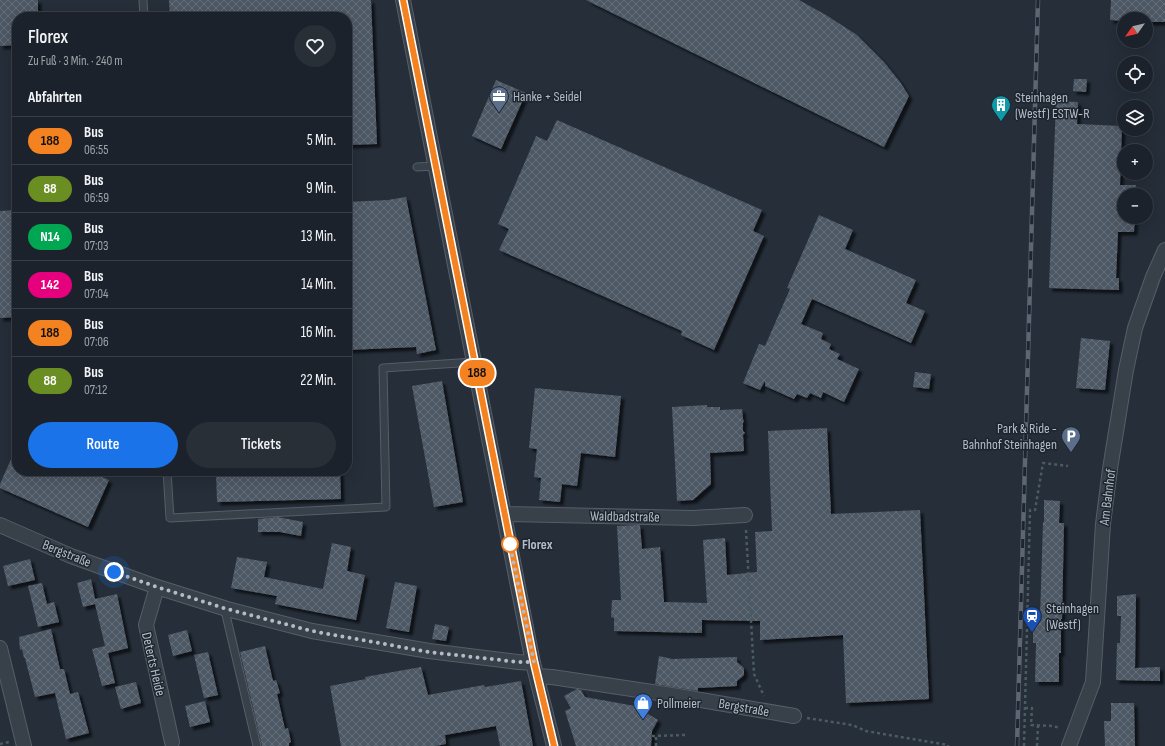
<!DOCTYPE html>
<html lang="de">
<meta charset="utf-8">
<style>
:root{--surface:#1c222b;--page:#292f37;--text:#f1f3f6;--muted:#a0a4a9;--line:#3a3f47;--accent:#1a73e8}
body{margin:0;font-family:"Sofia Sans Condensed",sans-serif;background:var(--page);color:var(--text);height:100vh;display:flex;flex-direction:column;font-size:15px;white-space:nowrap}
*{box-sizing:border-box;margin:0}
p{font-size:13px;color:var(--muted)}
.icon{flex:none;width:22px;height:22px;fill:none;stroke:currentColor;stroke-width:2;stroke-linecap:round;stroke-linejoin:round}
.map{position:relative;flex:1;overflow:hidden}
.panel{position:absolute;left:12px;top:12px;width:340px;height:464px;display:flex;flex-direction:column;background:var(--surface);border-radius:16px;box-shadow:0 4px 16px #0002,0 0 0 1px var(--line)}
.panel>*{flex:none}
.badge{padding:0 8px;border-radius:13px;font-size:14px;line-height:26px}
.needle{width:26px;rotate:236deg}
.buttons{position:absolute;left:1117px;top:12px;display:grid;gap:8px}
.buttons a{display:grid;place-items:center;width:36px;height:36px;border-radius:50%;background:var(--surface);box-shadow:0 4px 16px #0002,0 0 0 1px var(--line);font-size:20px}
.you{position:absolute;width:20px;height:20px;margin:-10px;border:3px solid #fff;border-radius:50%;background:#1a73e8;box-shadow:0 0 0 6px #1a73e833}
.map>.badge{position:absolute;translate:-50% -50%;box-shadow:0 0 0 2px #fff}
h2{padding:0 16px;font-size:15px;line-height:36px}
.round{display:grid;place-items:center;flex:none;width:42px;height:42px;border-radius:21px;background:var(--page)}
.headline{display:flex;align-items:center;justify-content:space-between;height:68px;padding:0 16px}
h1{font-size:19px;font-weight:600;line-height:30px}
.primary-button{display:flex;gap:8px;margin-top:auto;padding:8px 16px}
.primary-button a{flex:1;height:46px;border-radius:24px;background:var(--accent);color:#fff;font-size:16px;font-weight:600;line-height:46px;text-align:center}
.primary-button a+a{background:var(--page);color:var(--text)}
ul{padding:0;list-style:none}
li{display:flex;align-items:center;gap:12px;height:48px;padding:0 16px;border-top:1px solid var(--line)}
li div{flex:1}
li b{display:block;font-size:15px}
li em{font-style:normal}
li .badge{min-width:44px;font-weight:700;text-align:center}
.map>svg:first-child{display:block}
.building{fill:url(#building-cross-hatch);filter:url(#shadow)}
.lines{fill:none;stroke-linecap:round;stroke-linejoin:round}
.lane-casing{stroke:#565e68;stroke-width:9}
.street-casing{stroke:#565e68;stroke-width:16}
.path{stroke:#4b5c5e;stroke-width:2.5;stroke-dasharray:3 3;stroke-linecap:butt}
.lane{stroke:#38404a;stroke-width:7}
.street{stroke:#38404a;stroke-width:14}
.rail-casing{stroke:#5d6673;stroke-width:4.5}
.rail{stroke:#1d252f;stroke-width:3;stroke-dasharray:9;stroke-linecap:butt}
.line-casing{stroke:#fff;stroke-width:9}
.line{stroke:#f58220;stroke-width:6}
.walk{stroke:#b4bbc6;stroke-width:4;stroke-dasharray:0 7.2}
.stop-dot{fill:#fff;stroke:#f58220;stroke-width:2}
.labels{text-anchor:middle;stroke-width:3;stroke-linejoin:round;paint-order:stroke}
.poi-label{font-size:14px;fill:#b4bbc6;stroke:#1d252f;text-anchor:start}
.street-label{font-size:14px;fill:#b4bbc6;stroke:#1d252f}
.stop-label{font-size:14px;font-weight:bold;fill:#b4bbc6;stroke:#1d252f;text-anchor:start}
</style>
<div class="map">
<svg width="1165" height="746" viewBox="0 0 1165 746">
<defs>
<pattern id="building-cross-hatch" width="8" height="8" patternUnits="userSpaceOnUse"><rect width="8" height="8" fill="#4e5865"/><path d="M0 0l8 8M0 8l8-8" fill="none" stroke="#656e7a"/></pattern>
<filter id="shadow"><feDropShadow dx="3.5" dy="3.5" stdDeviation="1" flood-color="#0009"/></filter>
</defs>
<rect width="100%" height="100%" fill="#252e39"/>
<!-- building -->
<path class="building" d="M0 0H38V17H17V45L0 46Z
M169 0H371L377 144 347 145V17H170Z
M586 0H799L826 15 857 35 884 62 900 82 909 96 884 147Z
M1111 0H1165V22H1146V19H1124V21L1110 20Z
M1074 79H1087L1086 92 1073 91Z
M496 80 526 93 501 149 472 136Z
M1056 101 1078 102 1077 124 1122 126 1120 185H1136V195H1124V217H1135L1134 232H1118L1116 278H1119V290L1049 288Z
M557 120 762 210 753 231 764 236 714 350 681 335 682 331 499 250 509 229 498 224 534 141 536 136 547 141Z
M406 197 436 350 417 354 416 347 347 350V202L388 200Z
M17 210V317L0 318V211Z
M819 215 853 230 845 249 916 280 906 303 925 311 911 343 812 299 801 324 823 333 821 339 831 344 829 349 840 354 837 359 859 369 844 402 823 392 821 398 810 393 807 398 797 394 794 399 765 386V381L760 390 743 383 759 344 765 346 790 289 787 288Z
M1081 338 1110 341 1105 390 1076 388Z
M915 372 931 374 929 389 913 387Z
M442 381 463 502 434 507 412 386Z
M535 388 621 396 615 457 581 453 577 486 562 484 560 502 539 500 541 478 534 477 537 449 529 448Z
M707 405V407H720V410L742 409 743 419 744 421 743 423V431L745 433 743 435 744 451 710 453 711 484 693 500 677 501 672 407Z
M827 428 831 514 920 510 929 699 846 703 843 635 760 640V621L702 620V633L614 631V618L611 617 612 600H621L617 526 640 525 642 549 660 547 664 602 707 603 703 540 725 538 727 575 757 572 755 532 772 531 768 431Z
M17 446V471H99L97 475 109 480 88 527 0 488V484Z
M216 471H340L341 499 217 502Z
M1044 500 1060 501 1059 523H1064L1062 619H1061V653H1059V682H1035L1036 643H1033V624H1037V618H1040L1043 522H1044Z
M278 517 303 522 301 536 280 532H258V519Z
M332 543 351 547 347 571 365 575 356 620 275 604 277 596 231 588 237 557 267 562 264 577 323 589Z
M30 559 35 580 8 586 3 566Z
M91 579 95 599 117 594 128 648 108 653 115 683 102 686 92 649 105 646 95 604 83 607 77 583Z
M395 582 417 586 409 632 386 628Z
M42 583 47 604 54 602 59 622 38 627 28 586Z
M1136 594 1135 668 1160 667V681L1116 680 1117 643H1120L1121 616H1117V596Z
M435 624 449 627 446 641 432 639Z
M51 629 60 669H64L70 694 78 692 89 733 66 739 55 693 35 697 25 658H24L22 649 20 650 19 637Z
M187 630 192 651 173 656 168 635Z
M265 646 273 681 276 680 280 693 277 694 285 729 288 728 291 742 289 743V746H262L240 652Z
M208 652 218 695 204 698 194 655Z
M659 656 672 659 737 657V662L744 668V675L737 681V686L698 688V691L655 684Z
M421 667 428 695 484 685 485 687 521 681 533 746H500L496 726 445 735 446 744 435 746H341L330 686 366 679 365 677Z
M136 682 141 703 121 709 115 687Z
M577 689 581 690 585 697 635 706 658 720 652 731 651 746H576L565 711 571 708 564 696Z
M205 701 210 722 190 727 185 706Z
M1111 703H1134L1135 746H1105L1104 721H1111Z"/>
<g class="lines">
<defs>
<path id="lane" d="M143 0 144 17
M417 167 435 166
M167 471 170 518 386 507 383 368 474 362
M227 609 226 615 257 746"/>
<path id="street" d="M403 0 533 663 554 746
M504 514 693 518 745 515
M0 525 71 556 157 587 227 609 312 631 429 651 518 662 533 663
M157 587 146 625 172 742
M0 648 24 746
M537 676 552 677 672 695 794 716
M1069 746 1093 682 1103 524 1110 469 1126 370 1135 328 1153 277 1165 250"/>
</defs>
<!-- lane casing -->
<use href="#lane" class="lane-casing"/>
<!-- street casing -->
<use href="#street" class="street-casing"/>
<!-- path -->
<path class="path" d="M746 530 754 674 764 696
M1025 708H1032L1031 725 1053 726 1060 728
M807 718 852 725 866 731 948 745V746
M652 736 686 735
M0 744 9 742
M656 746V736
M1024 746 1030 510H1035L1043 463 1068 466
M1037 746 1038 725"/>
<!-- lane -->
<use href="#lane" class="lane"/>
<!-- street -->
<use href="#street" class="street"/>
<defs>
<path id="rail" d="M1017 746 1038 0"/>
</defs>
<!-- rail casing -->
<use href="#rail" class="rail-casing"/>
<!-- rail -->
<use href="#rail" class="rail"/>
</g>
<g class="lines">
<defs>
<path id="line" d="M403 0 534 662 554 746"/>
</defs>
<!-- line casing -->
<use href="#line" class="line-casing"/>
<!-- line -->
<use href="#line" class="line"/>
<!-- walk -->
<path class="walk" d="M114 572 157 587 227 609 312 631 429 652 518 662H534L509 540 510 544"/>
</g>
<!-- icons -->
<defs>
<symbol id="office-pin" viewBox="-11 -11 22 30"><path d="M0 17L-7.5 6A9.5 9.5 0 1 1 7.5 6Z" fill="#5c6f8a" stroke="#1d252f"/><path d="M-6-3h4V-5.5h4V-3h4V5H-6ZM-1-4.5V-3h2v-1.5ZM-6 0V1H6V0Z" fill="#fff"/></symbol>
<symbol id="building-pin" viewBox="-11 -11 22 30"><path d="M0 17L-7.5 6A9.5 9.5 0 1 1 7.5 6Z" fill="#0f9aa8" stroke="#1d252f"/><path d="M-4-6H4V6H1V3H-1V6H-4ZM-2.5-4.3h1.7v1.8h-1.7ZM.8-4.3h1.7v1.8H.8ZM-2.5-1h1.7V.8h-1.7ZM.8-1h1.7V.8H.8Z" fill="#fff"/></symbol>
<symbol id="parking-pin" viewBox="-11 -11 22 30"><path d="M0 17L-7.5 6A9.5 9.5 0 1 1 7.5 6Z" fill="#5c6f8a" stroke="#1d252f"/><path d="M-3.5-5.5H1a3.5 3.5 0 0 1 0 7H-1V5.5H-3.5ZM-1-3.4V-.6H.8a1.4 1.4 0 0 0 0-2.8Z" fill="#fff"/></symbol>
<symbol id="station-pin" viewBox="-11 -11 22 30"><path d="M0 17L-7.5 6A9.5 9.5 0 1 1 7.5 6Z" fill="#1a4fb4" stroke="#1d252f"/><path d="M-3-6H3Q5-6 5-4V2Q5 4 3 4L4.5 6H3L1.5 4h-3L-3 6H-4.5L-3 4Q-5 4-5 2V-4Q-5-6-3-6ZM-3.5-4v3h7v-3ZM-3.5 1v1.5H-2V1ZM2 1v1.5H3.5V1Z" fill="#fff"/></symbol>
<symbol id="shop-pin" viewBox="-11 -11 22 30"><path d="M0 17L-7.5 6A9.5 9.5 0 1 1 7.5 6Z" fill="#3f7fe0" stroke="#1d252f"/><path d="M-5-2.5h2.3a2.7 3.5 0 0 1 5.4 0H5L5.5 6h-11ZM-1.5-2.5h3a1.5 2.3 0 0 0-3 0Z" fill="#fff"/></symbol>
</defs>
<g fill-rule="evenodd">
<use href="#office-pin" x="488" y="85" width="22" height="30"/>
<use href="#building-pin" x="990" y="94" width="22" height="30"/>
<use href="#parking-pin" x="1060" y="425" width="22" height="30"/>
<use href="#station-pin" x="1021" y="605" width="22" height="30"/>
<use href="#shop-pin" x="632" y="692" width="22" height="30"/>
</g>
<!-- markers -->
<circle class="stop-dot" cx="510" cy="544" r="8"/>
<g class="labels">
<!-- poi labels -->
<g class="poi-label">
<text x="513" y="101">Hanke + Seidel</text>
<text x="1015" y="102">Steinhagen<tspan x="1015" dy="16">(Westf) ESTW-R</tspan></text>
<text x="1057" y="433" text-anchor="end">Park &amp; Ride -<tspan x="1057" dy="16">Bahnhof Steinhagen</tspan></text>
<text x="1046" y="613">Steinhagen<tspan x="1046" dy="16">(Westf)</tspan></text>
<text x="657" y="708">Pollmeier</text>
</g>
<!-- street labels -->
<g class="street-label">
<text transform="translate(1107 497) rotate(-83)" y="5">Am Bahnhof</text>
<text transform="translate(625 516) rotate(1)" y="5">Waldbadstraße</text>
<text transform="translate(67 553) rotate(22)" y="5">Bergstraße</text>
<text transform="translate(154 664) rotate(77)" y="5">Deterts Heide</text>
<text transform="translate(744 707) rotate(10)" y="5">Bergstraße</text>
</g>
<!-- stop labels -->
<g class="stop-label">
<text x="522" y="549">Florex</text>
</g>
</g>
</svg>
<div class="buttons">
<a><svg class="needle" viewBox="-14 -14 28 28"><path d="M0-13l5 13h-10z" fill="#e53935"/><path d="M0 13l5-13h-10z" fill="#a0a4a9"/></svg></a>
<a><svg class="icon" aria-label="locate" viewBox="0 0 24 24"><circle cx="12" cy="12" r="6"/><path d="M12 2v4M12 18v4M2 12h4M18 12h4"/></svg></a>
<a><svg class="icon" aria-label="layers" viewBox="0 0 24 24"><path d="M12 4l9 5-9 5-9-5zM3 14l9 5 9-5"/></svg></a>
<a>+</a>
<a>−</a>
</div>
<div class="you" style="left:114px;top:572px"></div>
<b class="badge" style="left:477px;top:373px;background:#f58220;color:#111">188</b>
<section class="panel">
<div class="headline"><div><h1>Florex</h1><p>Zu Fuß · 3 Min. · 240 m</p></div><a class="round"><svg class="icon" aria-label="heart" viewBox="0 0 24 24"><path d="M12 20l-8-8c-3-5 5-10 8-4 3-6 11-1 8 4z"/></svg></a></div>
<h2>Abfahrten</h2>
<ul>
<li><span class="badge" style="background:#f58220;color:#111">188</span><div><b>Bus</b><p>06:55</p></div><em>5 Min.</em></li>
<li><span class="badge" style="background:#6b8e23;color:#fff">88</span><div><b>Bus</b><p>06:59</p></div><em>9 Min.</em></li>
<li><span class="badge" style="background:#00a651;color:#fff">N14</span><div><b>Bus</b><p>07:03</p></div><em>13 Min.</em></li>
<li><span class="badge" style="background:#e6007e;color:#fff">142</span><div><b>Bus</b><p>07:04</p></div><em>14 Min.</em></li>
<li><span class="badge" style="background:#f58220;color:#111">188</span><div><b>Bus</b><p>07:06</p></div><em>16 Min.</em></li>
<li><span class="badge" style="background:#6b8e23;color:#fff">88</span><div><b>Bus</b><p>07:12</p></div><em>22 Min.</em></li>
</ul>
<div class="primary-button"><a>Route</a><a>Tickets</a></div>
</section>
</div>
